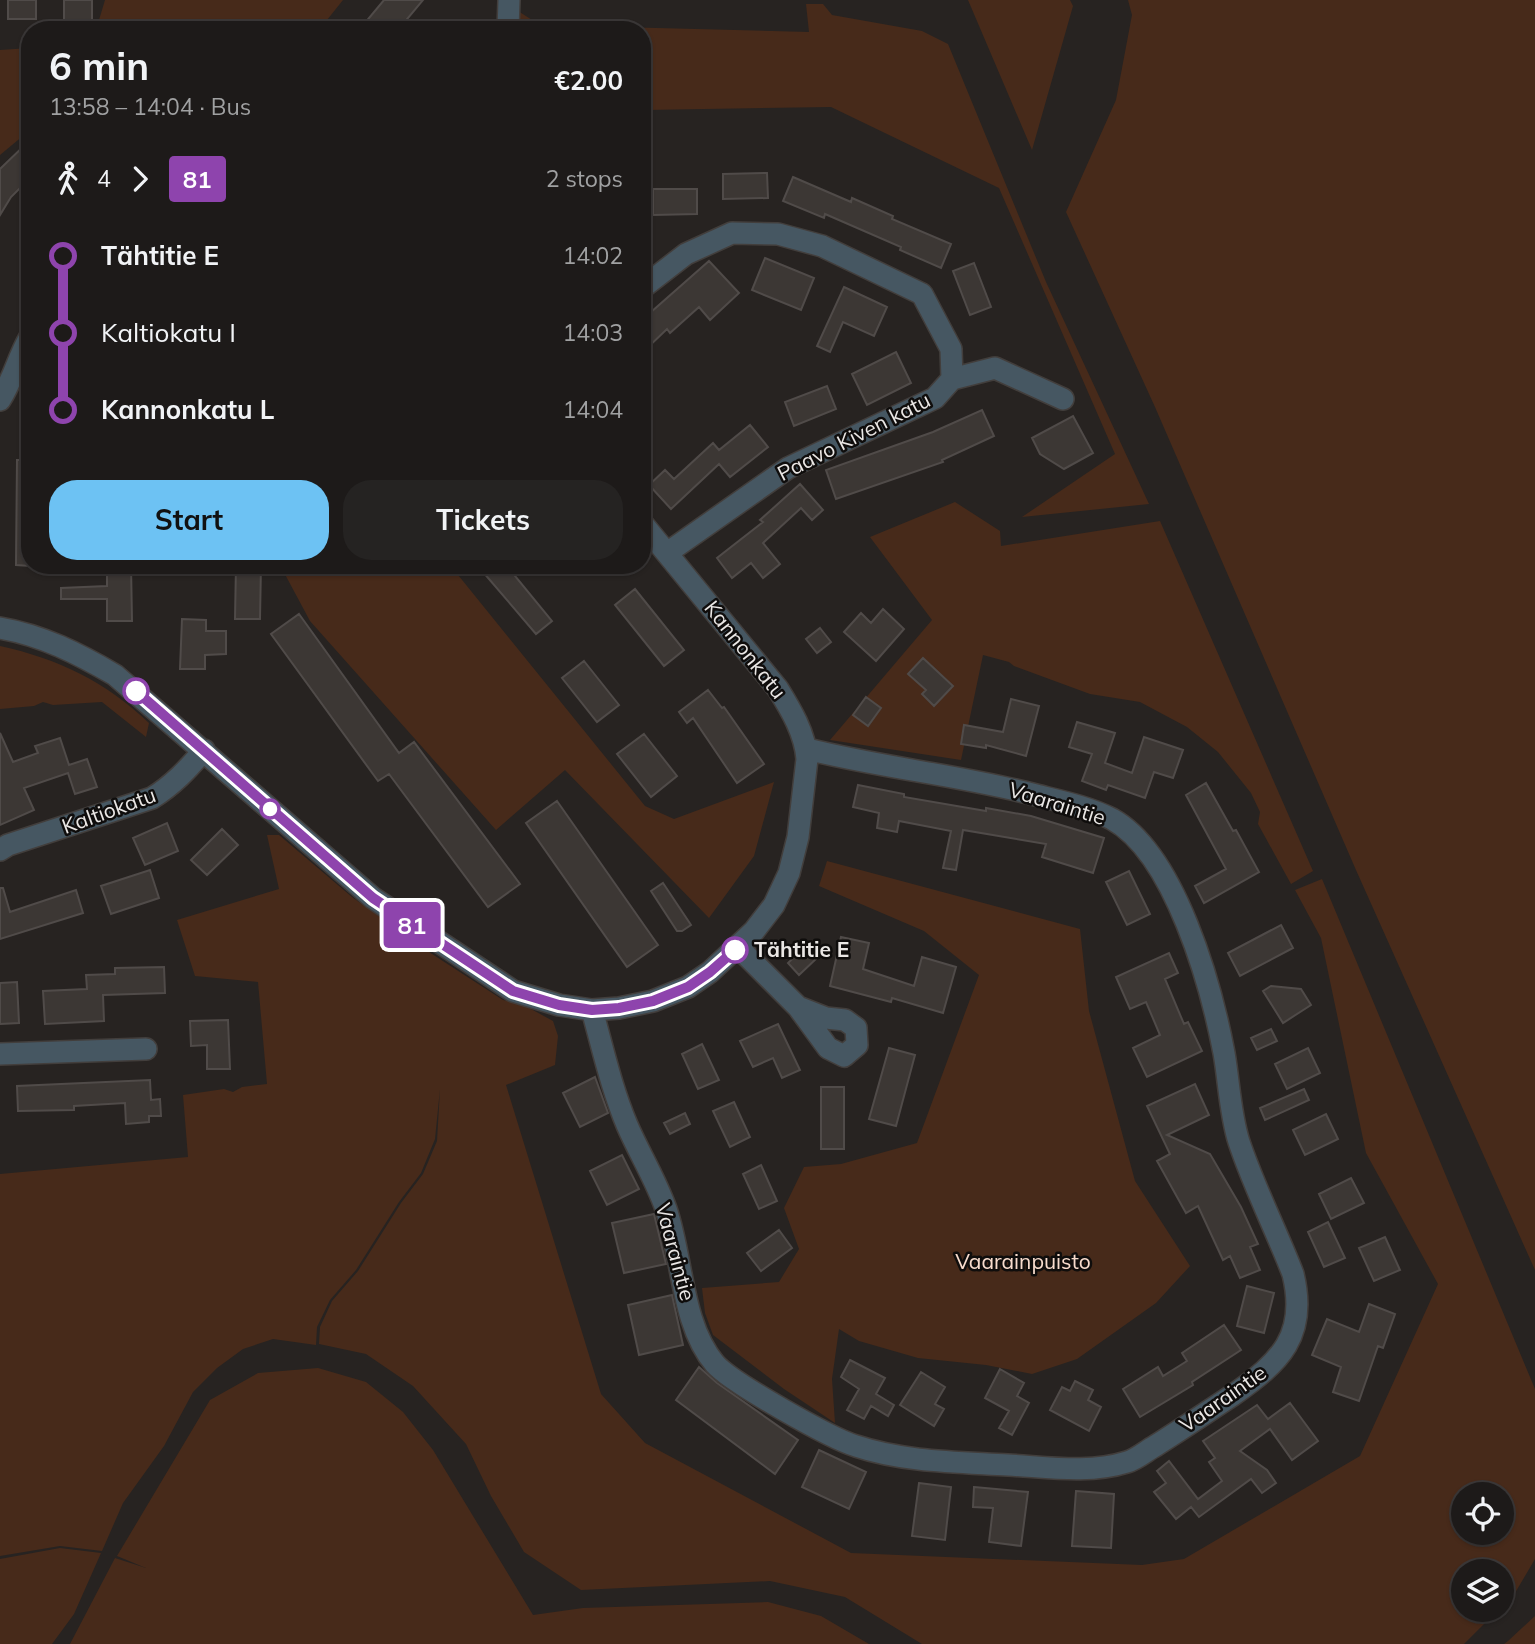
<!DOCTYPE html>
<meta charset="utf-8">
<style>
:root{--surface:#1d1a19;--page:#252322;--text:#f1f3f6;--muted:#a0a1a2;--line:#3b3838;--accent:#6dc2f3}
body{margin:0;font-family:Mulish,sans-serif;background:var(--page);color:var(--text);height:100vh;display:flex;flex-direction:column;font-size:26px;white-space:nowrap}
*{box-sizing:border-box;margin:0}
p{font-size:23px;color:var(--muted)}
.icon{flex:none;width:38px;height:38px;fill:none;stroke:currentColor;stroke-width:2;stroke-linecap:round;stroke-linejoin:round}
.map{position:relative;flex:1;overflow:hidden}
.panel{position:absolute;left:21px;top:21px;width:630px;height:553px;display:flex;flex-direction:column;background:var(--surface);border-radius:28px;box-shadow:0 2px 5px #0004,0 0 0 2px var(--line)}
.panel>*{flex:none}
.badge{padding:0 14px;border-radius:5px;font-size:24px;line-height:46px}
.controls{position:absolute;left:1451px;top:1482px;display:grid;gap:14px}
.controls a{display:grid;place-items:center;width:63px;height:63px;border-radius:50%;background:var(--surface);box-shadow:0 2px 5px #0004,0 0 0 2px var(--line);font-size:35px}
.map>.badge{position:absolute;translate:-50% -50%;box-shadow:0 0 0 4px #fff}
.legs{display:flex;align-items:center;gap:10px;height:77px;padding:0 28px;font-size:23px}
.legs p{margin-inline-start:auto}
.overview{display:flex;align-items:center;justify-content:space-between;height:119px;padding:0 28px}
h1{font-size:38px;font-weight:700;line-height:52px}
.action{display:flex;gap:14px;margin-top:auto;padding:14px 28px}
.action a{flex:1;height:80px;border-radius:28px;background:var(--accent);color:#111;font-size:28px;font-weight:700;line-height:80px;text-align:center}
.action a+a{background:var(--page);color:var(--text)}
ul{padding:0 28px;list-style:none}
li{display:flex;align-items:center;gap:24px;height:77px;font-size:26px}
li i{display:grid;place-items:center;width:10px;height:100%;margin:0 9px;background:currentColor}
li i::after{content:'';width:18px;height:18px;margin:-9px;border:5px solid;border-radius:50%;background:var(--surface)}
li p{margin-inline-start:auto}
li:first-child i{background:linear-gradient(#0000 50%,currentColor 0)}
li:last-child i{background:linear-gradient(currentColor 50%,#0000 0)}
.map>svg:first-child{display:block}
.green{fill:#472a1a;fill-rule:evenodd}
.building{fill:#3c3734;stroke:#504b49;stroke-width:2}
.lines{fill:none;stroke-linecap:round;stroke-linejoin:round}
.minor-casing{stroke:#423e3c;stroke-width:24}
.minor{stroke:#465762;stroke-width:21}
.line-1-casing{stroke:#fff;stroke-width:16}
.line-1{stroke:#8e44ad;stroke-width:10}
.stop-1-dot{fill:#fff;stroke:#8e44ad;stroke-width:3.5}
.labels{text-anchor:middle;stroke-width:5;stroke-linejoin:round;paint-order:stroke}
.street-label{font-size:21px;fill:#eae7e5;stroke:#0f0d0c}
.stop-label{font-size:21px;font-weight:bold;fill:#eae7e5;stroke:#0f0d0c;text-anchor:start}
.park-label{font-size:21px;fill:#f8dccd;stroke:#0f0d0c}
</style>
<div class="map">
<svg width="1535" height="1644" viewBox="0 0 1535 1644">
<rect width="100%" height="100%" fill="#272321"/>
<!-- green -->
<path class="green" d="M105 0H343L319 30H96Z
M968 0H1070L1073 6 1032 150Z
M1128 0H1535V1270L1356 870 1155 407 1066 212 1116 100 1132 15Z
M806 4H823L832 15 922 31 948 44 1046 282 1149 504 1022 517 1115 454 999 188 831 107 645 110 642 112V30H518V11L540 25 809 32Z
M30 48V130L0 155V50Z
M955 502 1000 531 1001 546 1160 521 1313 871 1291 884 1258 824 1260 812 1251 793 1218 752 1187 727 1140 702 1090 694 1014 666 1009 662 983 655 961 760 830 740 932 620 870 537Z
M280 565H450L645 806 674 819 774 782 754 856 709 918 565 770 496 830 310 621Z
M0 646C59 659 106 682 149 723L146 737 102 702 53 705 43 702 34 706 0 709Z
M267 835H279L352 897 432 954 503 1000 520 1003 553 1021 558 1036 555 1065 506 1085 601 1394 645 1443 851 1553 1142 1565 1184 1559 1360 1456 1438 1284 1366 1153 1321 938 1295 890 1322 879 1535 1389V1559L1515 1593 1502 1606V1572H1463V1610H1498L1464 1644H922L845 1597 770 1581 581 1590 524 1552 491 1496 466 1444 413 1386 366 1354 319 1344 320 1327 332 1301 358 1271 401 1203 423 1174 437 1141 440 1089 435 1139 421 1173 399 1202 356 1270 330 1300 317 1327 316 1345 273 1339 243 1349 217 1368 193 1392 164 1446 123 1503 102 1551 60 1546 0 1556V1174L188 1157 183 1095 224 1089 233 1092 242 1087 267 1084 258 982 195 976 177 920 279 889ZM1463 1494H1502V1533H1463Z
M827 861 1080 929 1089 1011 1135 1181 1190 1266 1156 1303 1077 1359 1032 1374 986 1365 918 1358 859 1341 839 1329 832 1379 835 1423 784 1389 713 1335 705 1313 702 1288 779 1282 799 1249 784 1208 804 1167 841 1164 917 1143 979 975 924 931 819 886Z
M318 1368 366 1382 403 1412 433 1450 533 1615 583 1608 768 1602 821 1616 869 1644H70L115 1558 146 1568 117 1556 210 1400 258 1373Z
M60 1548 101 1553 74 1614 52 1644H0V1559Z
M1535 1616V1644H1504L1508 1641Z"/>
<!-- building -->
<path class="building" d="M8 0H36V19H8Z
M64 0H92V24H64Z
M384 0H423L398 30H359Z
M30 140V178L11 197 0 215V169Z
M767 173 768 198 723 199V174Z
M793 177 851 202 852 198 893 216 892 219 951 244 941 268 900 250 901 247 825 214 824 218 783 201Z
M653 189H697V214L653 215Z
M765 258 814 278 801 310 752 290Z
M709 261 739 293 710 320 699 307 670 333 667 329 642 353V320Z
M974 263 991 307 970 315 953 271Z
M844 287 887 307 874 336 843 322 830 352 817 346Z
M896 352 911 383 867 405 852 374Z
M827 386 836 409 794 426 785 402Z
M982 410 994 436 942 460 943 462 836 499 826 470 933 432Z
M1073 416 1093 453 1064 469 1040 454 1032 438Z
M750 425 768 447 730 477 719 464 671 509 649 485 665 470 674 479 713 443 719 450Z
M17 460H26L30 494V566L16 565Z
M800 484 823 510 812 520 801 508 763 543 780 564 763 578 751 563 732 578 717 558 763 522 760 520Z
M107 565H131L132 621H107V599H61V588L107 586Z
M236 565H261L260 619H235Z
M491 565H506L552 621 536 634 483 572Z
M635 589 684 650 664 666 615 605Z
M883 609 904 629 876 661 844 632 861 613 871 623Z
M299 614 399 753 414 742 520 884 488 907 389 774 378 781 271 634Z
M182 619 206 620V631H226V654L205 655V669H180Z
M820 628 831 642 817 653 806 639Z
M923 658 953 686 934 706 922 694 926 690 908 674Z
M584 661 619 705 597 722 562 678Z
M708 690 722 708 724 707 764 764 737 783 693 718 687 723 679 712Z
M866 697 881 708 868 726 853 715Z
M1011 699 1039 706 1026 756 986 745V748L961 744 964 725 1003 732Z
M1077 722 1115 733 1105 763 1132 773 1144 737 1183 750 1173 778 1154 772 1145 798 1108 785 1106 790 1082 781 1092 754 1069 747Z
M0 733 13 762 38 753 35 746 60 738 69 765 87 759 97 787 75 794 68 773 24 788 34 810 0 825Z
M644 734 677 776 651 797 617 754Z
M1206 783 1233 831 1236 830 1259 872 1204 903 1195 886 1226 869 1186 795Z
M858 785 904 794V797L986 811V808L1031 816 1104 838 1093 873 1042 857 1046 844 963 830 956 870 943 868 951 831 899 821 897 832 877 828 879 813 853 807Z
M557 801 658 945 627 967 526 823Z
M167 823 178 851 145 865 133 838Z
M222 829 238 845 207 875 191 860Z
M150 870 159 898 111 914 101 886Z
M1129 871 1150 914 1127 925 1106 882Z
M663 883 691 925 682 931H677L651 891Z
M0 888H3L10 912 76 890 83 913 0 939Z
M1281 925 1293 948 1240 976 1228 953Z
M841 937 869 943 863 969 914 986 922 957 956 967 943 1013 892 998 891 1002 830 986Z
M806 946 817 958 799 975 788 963Z
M1169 953 1178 973 1165 979 1184 1024 1188 1022 1202 1051 1147 1077 1133 1048 1160 1035 1146 1002 1130 1009 1116 977Z
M164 967 165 993 103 995 104 1021 45 1024 43 991 87 989 86 975 115 974V968Z
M17 982 19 1023 0 1024V983Z
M1271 986 1301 989 1311 1005 1283 1023 1263 991Z
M228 1020 230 1069H207V1045L191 1046 190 1021Z
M778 1024 800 1070 782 1078 773 1058 753 1067 740 1041Z
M1271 1029 1277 1041 1257 1050 1251 1038Z
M702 1044 719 1080 698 1089 682 1054Z
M889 1048 915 1055 896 1126 869 1119Z
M1308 1048 1320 1073 1287 1089 1275 1064Z
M595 1077 608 1113 580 1127 563 1093Z
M150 1080 151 1100 160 1099 161 1116H149V1122L126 1124 125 1103 74 1106V1110L18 1111 17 1086Z
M1195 1084 1209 1115 1167 1135 1210 1154 1241 1207 1258 1244 1250 1247 1260 1270 1240 1278 1230 1256 1223 1260 1198 1206 1186 1213 1157 1161 1170 1154 1147 1106Z
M821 1087H844V1149H821Z
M1304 1089 1309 1100 1265 1120 1260 1108Z
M734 1102 750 1137 730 1147 713 1111Z
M685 1113 690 1124 670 1134 664 1123Z
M1326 1114 1338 1139 1305 1155 1293 1130Z
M622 1155 639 1189 607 1205 590 1171Z
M761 1165 777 1201 759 1209 743 1174Z
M1351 1178 1364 1203 1331 1219 1319 1194Z
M654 1214 666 1264 624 1273 612 1223Z
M1328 1222 1345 1258 1324 1267 1308 1232Z
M779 1230 792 1248 761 1271 747 1253Z
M1385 1237 1400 1270 1374 1281 1359 1248Z
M1247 1286 1274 1293 1264 1333 1237 1326Z
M672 1295 683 1345 639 1355 628 1305Z
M1369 1304 1395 1314 1383 1348 1378 1346 1359 1401 1333 1392 1341 1367 1312 1355 1327 1319 1359 1332Z
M1224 1325 1241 1350 1192 1382 1193 1385 1140 1417 1123 1389 1158 1367 1163 1376 1187 1361 1182 1353Z
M850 1360 885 1378 876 1394 894 1405 888 1416 871 1406 864 1419 847 1410 859 1389 841 1377Z
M699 1367 717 1383 798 1440 775 1474 676 1400Z
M1000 1369 1024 1383 1017 1396 1029 1403 1012 1435 999 1428 1009 1411 985 1398Z
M921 1372 945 1387 935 1404 944 1409 934 1426 900 1405Z
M1075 1381 1093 1390 1088 1400 1101 1407 1089 1431 1050 1410 1062 1387 1070 1391Z
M1290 1403 1318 1441 1292 1460 1270 1429 1240 1451 1267 1470 1276 1483 1262 1493 1251 1479 1199 1517 1191 1507 1176 1519 1154 1492 1166 1483 1157 1471 1169 1461 1198 1499 1222 1481 1209 1462 1215 1458 1203 1441 1257 1405 1268 1419Z
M819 1450 866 1472 849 1509 802 1487Z
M919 1483 951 1487 945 1540 912 1536Z
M974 1487 1028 1492 1021 1546 989 1542 993 1508 973 1507Z
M1076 1491 1114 1494 1111 1548 1072 1546Z"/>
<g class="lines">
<defs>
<path id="minor" d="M508 30 509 0
M642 288 686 254 732 233 778 234 822 246 922 294 951 349 952 379 935 398 788 468 667 553
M952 379 995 368 1063 399
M0 400C13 380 18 357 30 337
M0 628C42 635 79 654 115 675L373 898 513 991 559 1005 592 1010 619 1008 653 1001 688 987 710 972 754 931 774 905 789 873 798 837 807 759C805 733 791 710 778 689L642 523
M0 850 8 845 152 798C173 785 188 769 204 750
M738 947 798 1007 828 1048 844 1056 857 1045 856 1028 845 1020 826 1018 798 1007
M592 1010C603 1049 611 1087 627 1125 639 1153 656 1180 666 1209 683 1258 681 1324 715 1364 732 1383 830 1438 856 1446 904 1462 958 1462 1008 1465 1047 1467 1089 1474 1127 1462 1137 1459 1146 1451 1155 1446 1182 1429 1207 1412 1233 1395 1280 1362 1308 1336 1293 1274 1276 1230 1254 1187 1239 1142 1230 1114 1229 1081 1224 1053 1211 985 1175 854 1112 819 1089 807 1060 801 1036 795 960 775 882 768 807 749
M0 1054 146 1049"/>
</defs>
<!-- minor casing -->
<use href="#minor" class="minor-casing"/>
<!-- minor -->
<use href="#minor" class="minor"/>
</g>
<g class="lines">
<defs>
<path id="line-1" d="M136 691 373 898 513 991 559 1005 592 1010 619 1008 653 1001 688 987 710 972 735 950"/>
</defs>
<!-- line-1 casing -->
<use href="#line-1" class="line-1-casing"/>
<!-- line-1 -->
<use href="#line-1" class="line-1"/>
</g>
<!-- markers -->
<g class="stop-1-dot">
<circle cx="136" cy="691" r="12"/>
<circle cx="270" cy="809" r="9"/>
<circle cx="735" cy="950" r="12"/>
</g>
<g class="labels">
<!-- street labels -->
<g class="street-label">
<text transform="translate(854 437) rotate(-27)" y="7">Paavo Kiven katu</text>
<text transform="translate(745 650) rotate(52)" y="7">Kannonkatu</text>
<text transform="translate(1057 804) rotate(17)" y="7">Vaaraintie</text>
<text transform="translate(109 811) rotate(-20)" y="7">Kaltiokatu</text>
<text transform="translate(675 1252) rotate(75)" y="7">Vaaraintie</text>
<text transform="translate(1223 1399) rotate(-35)" y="7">Vaaraintie</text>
</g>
<!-- stop labels -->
<g class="stop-label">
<text x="754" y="957">Tähtitie E</text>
</g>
<!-- park labels -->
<g class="park-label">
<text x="1023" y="1269">Vaarainpuisto</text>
</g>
</g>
</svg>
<div class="controls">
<a><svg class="icon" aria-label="locate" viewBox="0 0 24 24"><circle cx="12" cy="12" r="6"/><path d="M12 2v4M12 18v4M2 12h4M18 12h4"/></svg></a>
<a><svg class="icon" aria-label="layers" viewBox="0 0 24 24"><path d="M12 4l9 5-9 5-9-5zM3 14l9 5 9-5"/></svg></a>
</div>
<b class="badge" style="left:412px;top:925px;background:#8e44ad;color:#fff">81</b>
<section class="panel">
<div class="overview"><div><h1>6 min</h1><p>13:58 – 14:04 · Bus</p></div><b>€2.00</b></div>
<div class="legs"><svg class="icon" aria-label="walk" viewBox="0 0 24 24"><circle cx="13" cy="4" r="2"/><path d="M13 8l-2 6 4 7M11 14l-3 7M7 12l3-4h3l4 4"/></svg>4<svg class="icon" aria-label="forward" viewBox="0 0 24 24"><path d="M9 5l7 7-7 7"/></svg><b class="badge" style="background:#8e44ad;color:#fff">81</b><p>2 stops</p></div>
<ul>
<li><i style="color:#8e44ad"></i><b>Tähtitie E</b><p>14:02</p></li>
<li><i style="color:#8e44ad"></i><span>Kaltiokatu I</span><p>14:03</p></li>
<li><i style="color:#8e44ad"></i><b>Kannonkatu L</b><p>14:04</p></li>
</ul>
<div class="action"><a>Start</a><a>Tickets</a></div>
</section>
</div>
